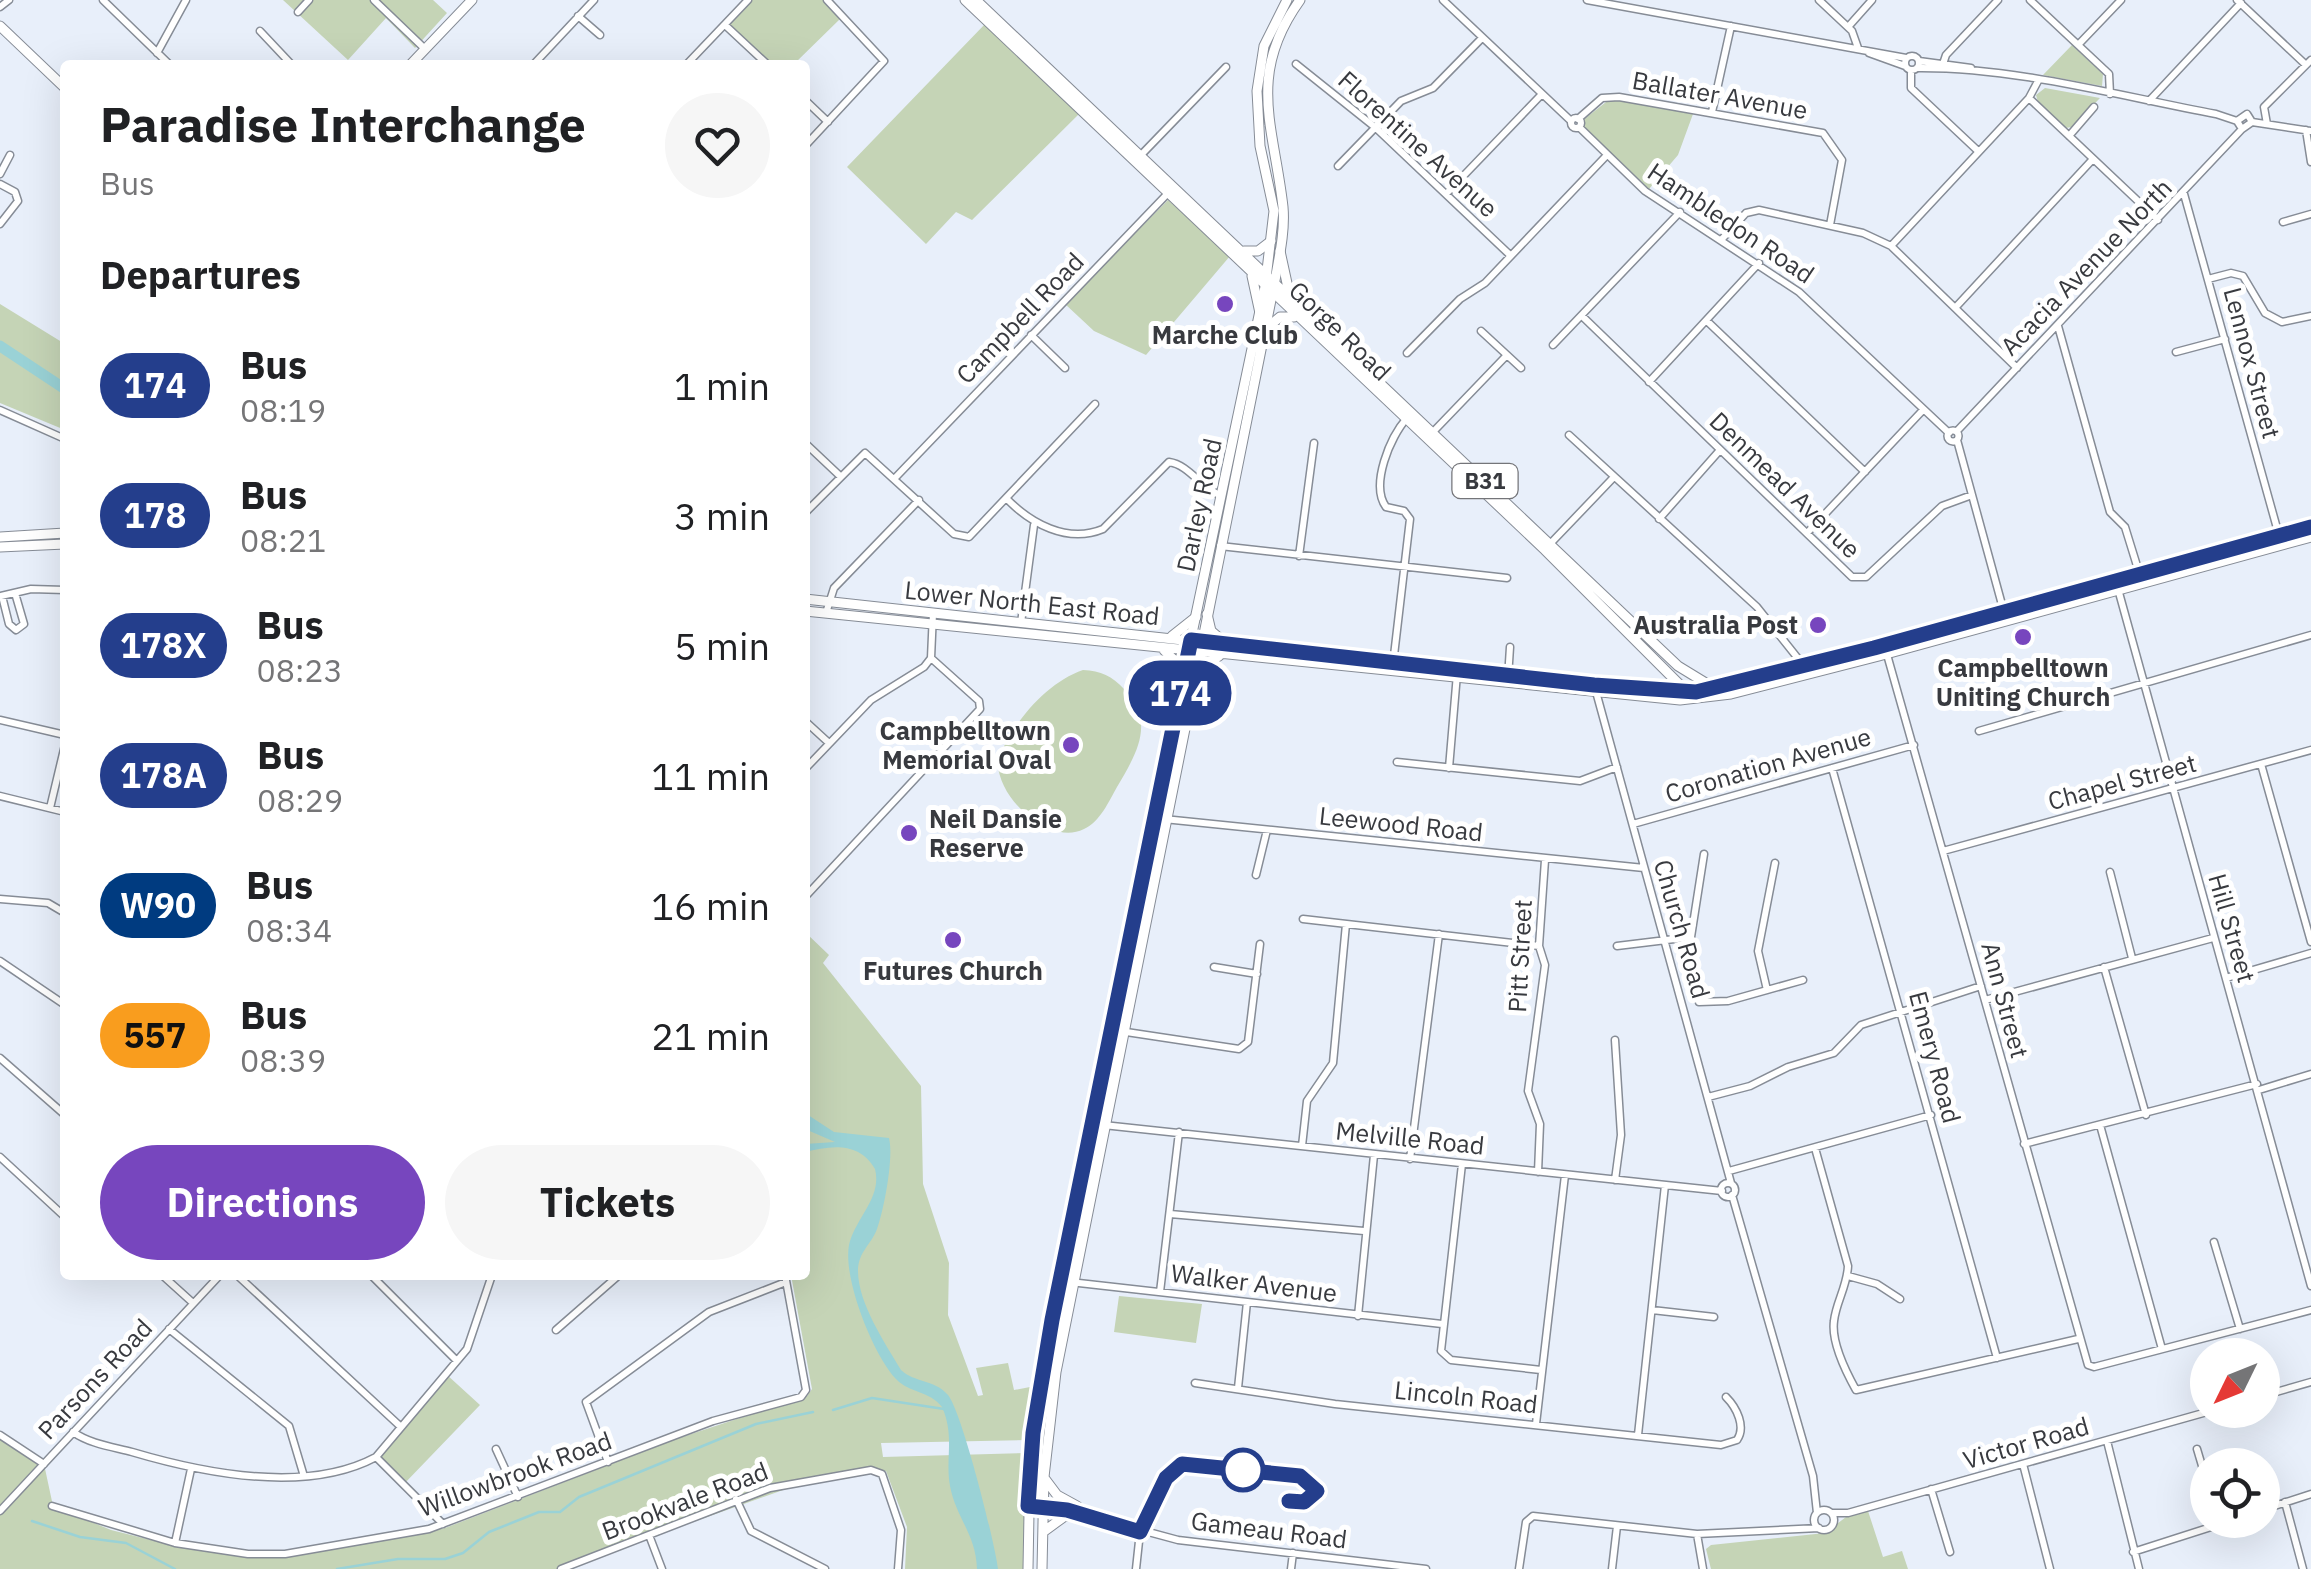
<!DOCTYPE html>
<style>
:root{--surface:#fff;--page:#f6f6f6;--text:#202124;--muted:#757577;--accent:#7746be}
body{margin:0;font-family:"IBM Plex Sans",sans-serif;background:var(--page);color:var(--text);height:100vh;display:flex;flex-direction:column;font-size:38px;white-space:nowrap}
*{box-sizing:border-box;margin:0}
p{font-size:32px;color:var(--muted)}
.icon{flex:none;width:55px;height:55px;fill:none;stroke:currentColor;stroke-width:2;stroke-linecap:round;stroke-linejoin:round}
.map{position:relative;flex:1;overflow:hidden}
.side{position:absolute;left:60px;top:60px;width:750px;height:1220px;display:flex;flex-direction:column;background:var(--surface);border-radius:10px;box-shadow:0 10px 40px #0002}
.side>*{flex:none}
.badge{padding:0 20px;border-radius:32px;font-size:35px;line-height:65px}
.needle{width:65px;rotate:227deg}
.tools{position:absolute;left:2190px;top:1338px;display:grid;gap:20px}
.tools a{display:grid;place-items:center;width:90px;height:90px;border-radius:50%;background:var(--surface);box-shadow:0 10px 40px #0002;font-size:50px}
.map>.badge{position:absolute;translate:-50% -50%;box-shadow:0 0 0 5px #fff}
h2{padding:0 40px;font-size:38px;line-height:90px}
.round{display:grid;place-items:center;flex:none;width:105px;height:105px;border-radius:52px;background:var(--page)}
.overview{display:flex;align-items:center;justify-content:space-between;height:170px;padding:0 40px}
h1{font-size:48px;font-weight:700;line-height:75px}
.cta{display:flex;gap:20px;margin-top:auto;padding:20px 40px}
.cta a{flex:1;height:115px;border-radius:60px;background:var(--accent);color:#fff;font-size:40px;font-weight:700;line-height:115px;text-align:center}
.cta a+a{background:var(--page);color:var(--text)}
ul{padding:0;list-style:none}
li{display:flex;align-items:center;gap:30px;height:130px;padding:0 40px}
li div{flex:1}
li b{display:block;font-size:38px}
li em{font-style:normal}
li .badge{min-width:110px;font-weight:700;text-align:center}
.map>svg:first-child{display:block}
.green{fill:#c5d4b6}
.water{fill:#9ad2d6}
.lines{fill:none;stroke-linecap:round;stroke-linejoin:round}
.stream{stroke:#9ad2d6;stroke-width:2.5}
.river{stroke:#9ad2d6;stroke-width:11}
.street-casing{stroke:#868c96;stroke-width:9}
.secondary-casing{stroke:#868c96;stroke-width:11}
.primary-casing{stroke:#868c96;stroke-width:11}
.street{stroke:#fff;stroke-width:6}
.secondary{stroke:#fff;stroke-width:9}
.primary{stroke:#fff;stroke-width:9}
.line-casing{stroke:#fff;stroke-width:22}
.line{stroke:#243e8c;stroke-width:15}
.poi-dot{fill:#7746be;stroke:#fff;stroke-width:4}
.stop-dot{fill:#fff;stroke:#243e8c;stroke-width:5}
.labels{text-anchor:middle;stroke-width:10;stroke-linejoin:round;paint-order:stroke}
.shield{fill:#fff;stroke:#747579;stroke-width:2.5}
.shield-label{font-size:22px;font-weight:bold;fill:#383a3f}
.street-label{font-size:25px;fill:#383a3f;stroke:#fff}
.poi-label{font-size:25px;font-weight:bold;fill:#383a3f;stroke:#fff}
</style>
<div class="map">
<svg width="2311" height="1569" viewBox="0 0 2311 1569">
<rect width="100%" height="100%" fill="#e8effa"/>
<!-- green -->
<path class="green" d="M283 0H433L447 13 415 48 386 18 348 60Z
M752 0H824L840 19 793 65H772L729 25Z
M985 24 1079 114 972 220 956 212 926 244 847 167Z
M2072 45 2103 74 2102 86 2043 75Z
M2045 88 2100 98 2072 127 2066 128 2038 102 2036 95Z
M1610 99 1693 114 1678 155 1649 189 1583 126V120Z
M1168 200 1230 256 1146 355 1094 331 1065 304Z
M0 304 65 344V430L0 403Z
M1083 670C1101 671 1112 676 1124 689 1156 722 1137 753 1117 787 1109 801 1100 822 1084 829 1066 838 1047 829 1033 819 1013 805 1000 786 997 762 1011 725 1045 683 1083 670Z
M805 932 829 955 823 963 921 1086 923 1184 949 1263 948 1315 978 1396 983 1395 976 1368 1008 1363 1014 1390 1030 1387 1027 1440 881 1443 883 1457 1027 1453 1023 1569H905L907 1527 886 1471 817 1478 561 1569H0V1435L44 1464 53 1506 111 1530 175 1546 288 1557 445 1528 673 1440 807 1396 812 1389 791 1275H805Z
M1119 1296 1202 1304 1196 1343 1114 1332Z
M446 1374 480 1405 403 1485 376 1457Z
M1868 1511 1883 1557 1902 1551 1908 1569H1711L1706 1549 1711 1545 1825 1533 1846 1517Z"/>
<!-- water -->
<path class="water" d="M805 1113 834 1132 889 1138C894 1157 884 1210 877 1229 871 1245 858 1252 858 1271 858 1303 885 1343 901 1370 915 1383 934 1379 948 1395 962 1412 995 1543 998 1569H977C976 1534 956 1518 950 1486 945 1458 955 1436 942 1407 930 1391 909 1393 896 1379 873 1355 840 1273 850 1241 858 1216 882 1196 875 1169 859 1141 830 1146 805 1152V1144L835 1142 805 1129Z"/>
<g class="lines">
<!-- stream -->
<path class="stream" d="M833 1410 872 1398 944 1409
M32 1521 80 1537 126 1543 175 1569
M337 1569 398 1559H445L463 1553 489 1532 539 1512H560L579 1497 756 1424 813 1412"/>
<!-- river -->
<path class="river" d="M0 346 65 389"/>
<defs>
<path id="street" d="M103 0 170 65
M374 0 425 49
M1443 0 1571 121
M1587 0 1906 58
M1819 0 1852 31 1858 48
M2030 0 2109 74 2110 94
M2237 0 2306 65
M0 7 9 0
M298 12 309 0
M578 16 600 35
M725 25 768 65
M1848 27 1872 0
M260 31 292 65
M2078 45 2121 0
M157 53 186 0
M1869 53 1905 66
M1905 63a7 7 0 1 1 14 0a7 7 0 1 1-14 0Z
M1919 61 1971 68
M1296 64 1376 128 1511 256
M533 65 594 0
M686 65 748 0
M1942 67 1946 55 1998 0
M1917 68C2016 67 2119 96 2216 114L2237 121 2242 129 2252 122
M1911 70V88L1978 151
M2029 98 2158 220
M805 100 828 122
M2149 101 2241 3
M1712 112 1731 26
M1571 123a5 5 0 1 1 10 0a5 5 0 1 1-10 0Z
M1578 119 1602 98 1619 97 1823 133 1842 160 1830 225
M2237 121 2247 114 2252 122
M2252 122 2311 131
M2267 124 2264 107 2311 60
M1579 127 1645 191 1799 292 1949 433
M2306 130 2311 162
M2069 136 2094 107
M805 146 884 61 827 0
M1141 155 1226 67
M1338 166 1401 101 1433 88 1482 38
M0 174 10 155
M0 184 15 192 18 201 0 224
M1446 194 1542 94
M2184 194 2280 539
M2283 222 2311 214
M1722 239 1746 213 1759 210 1863 233 1891 246 2017 368
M1891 246 2029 98 2038 81
M2208 279 2231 273 2243 276 2265 313 2282 322 2311 316
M1955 308 2093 159
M1582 316 1852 577H1866L1942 506 1972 495
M1708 322 1865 472
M2058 326 2110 512 2125 527 2142 582
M1031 335 1065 368
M1553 345 1680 212
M2176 352 2225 339
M1407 353 1460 299 1485 283 1607 155
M1507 355 1521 368
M1649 382 1759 263
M0 410 65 439
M1947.5 436a5.5 5.5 0 1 1 11 0a5.5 5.5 0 1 1-11 0Z
M1957 431 2242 129
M1432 433 1507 355 1481 331
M1569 435 1757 607 1804 666
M1957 440 2004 612
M805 443 840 476
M895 478 1171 190
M1006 498C1030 523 1067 544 1103 529L1169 462C1190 465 1201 489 1222 496
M805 513 865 453 954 534 969 537 1095 404
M1659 519 1720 450
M1807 533 1923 410
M1549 545 1614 477
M1220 546 1507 578
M1299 556 1314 443
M2118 589 2311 1286
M1 596 31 589 65 590
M2 596 9 624 16 630 24 624 15 593
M826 613 834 588 919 500
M1021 623 1034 525
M1886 651 2088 1365 2094 1367 2311 1310
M1393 664 1410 519 1404 511 1386 507C1370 485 1390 437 1407 418
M1508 678 1510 647
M1595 688 1731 1183
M0 720 65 735
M805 721 829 743
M1979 731 2311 635
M1397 762 1580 781 1617 767
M2261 764 2311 942
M1449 768 1457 674
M1832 768 1997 1358
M805 769 871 700 924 667 931 658 933 613
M0 796 65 812
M50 808 65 745
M1154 818 1644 868
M1633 824 1914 745
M1943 851 2311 750
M2110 872 2132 958
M1256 875 1267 830
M805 897 980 709 979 701 931 658
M0 899 48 903 65 913
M1303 919 1539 946
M1691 937 1704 854
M1617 946 1691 937 1699 1002 1728 1001 1803 980
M0 961 65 1005
M1214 967 1257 974
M2104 967 2146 1115
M2226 978 2311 953
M1767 990 1758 951 1775 863
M1985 1000 2213 938
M1113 1030 1239 1049 1248 1042 1260 944
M0 1058 65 1115
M2259 1090 2311 1074
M1708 1097 1750 1086 1788 1067 1834 1053 1861 1025 1981 986
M1094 1124 1722 1191
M2100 1125 2162 1349
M2024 1144 2257 1084
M1302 1146 1307 1101 1333 1063 1346 924
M1815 1148 1848 1266C1847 1287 1836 1302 1834 1321 1831 1342 1846 1372 1856 1390L2078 1339
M0 1157 65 1217
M1410 1159 1439 934
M1462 1164 1441 1351 1451 1360 1541 1370
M1729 1171 1931 1115
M1538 1172 1540 1124 1528 1091 1545 965 1539 946 1545 860
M1615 1180 1621 1135 1615 1040
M1721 1190a7 7 0 1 1 14 0a7 7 0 1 1-14 0Z
M1732 1195 1813 1476 1817 1513
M1170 1214 1364 1231
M2214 1242 2240 1329
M162 1275 193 1303
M237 1275 401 1427
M371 1275 457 1361
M1848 1276 1877 1284 1900 1299
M1061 1281 1442 1324
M1160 1292 1179 1132
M1652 1310 1714 1317
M1358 1316 1374 1155
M169 1329 289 1426 303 1473
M556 1330 619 1275
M1195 1383 1335 1404 1721 1445 1737 1440C1746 1427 1737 1408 1726 1397
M1238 1388 1247 1302
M2262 1396 2311 1382
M1536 1424 1565 1175
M73 1432C90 1444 113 1447 132 1452 203 1473 307 1494 376 1457L467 1349 492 1275
M0 1435 44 1464
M1638 1435 1665 1185
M2107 1441 2139 1569
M496 1449 518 1497
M2197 1449 2208 1486
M376 1457 443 1524
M608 1462 586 1402 709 1312 786 1282
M2023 1464 2050 1569
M1931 1489 1950 1552
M736 1499 751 1531 825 1569
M2285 1502 2303 1569
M1045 1504 1072 1505 1095 1514
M52 1506 175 1543 248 1554H285L429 1529 713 1421 801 1397 806 1390 785 1275
M1028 1506 1067 1510 1178 1540 1426 1569
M2262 1510 2311 1494
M1814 1520a10 10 0 1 1 20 0a10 10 0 1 1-20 0Z
M0 1511 220 1275
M1831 1513H1848L2214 1410
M1697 1534 1703 1569
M649 1535 662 1569
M175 1543 191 1469
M2133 1552 2233 1520
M561 1569 770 1488 871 1470 882 1474 901 1530 898 1569
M1136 1569 1140 1532
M1291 1569 1293 1553
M1519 1569 1526 1522 1533 1516 1697 1534 1819 1528
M1612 1569 1617 1526"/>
<path id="secondary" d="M0 26 65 88
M410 65 472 0
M1045 1479 1057 1495 1077 1506
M1043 1532 1065 1516 1087 1515
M1028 1569 1030 1457 1039 1389 1127 942 1265 287 1274 211 1260 146 1257 91 1264 46 1287 0
M1042 1569 1044 1477 1056 1372 1276 275C1280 253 1285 229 1283 207 1274 126 1246 75 1300 0"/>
<path id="primary" d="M965 0 1545 550 1687 692
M976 0 1678 666 1714 688
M1244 251H1258L1271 241
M1280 251 1290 297
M1252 276 1260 313
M1268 327 1280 317H1294
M0 537 65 533
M0 547 65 544
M805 599 1595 685 1678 692 1728 687 2311 527
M805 611 1680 700 1731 694 1879 656 2311 537
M1207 614 1211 631 1225 643
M1172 636 1196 617
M1164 650 1179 665 1182 683
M1194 679 1205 664 1219 656"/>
</defs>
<!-- street casing -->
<use href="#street" class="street-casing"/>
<!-- secondary casing -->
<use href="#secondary" class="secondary-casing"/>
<!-- primary casing -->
<use href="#primary" class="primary-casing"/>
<!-- street -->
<use href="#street" class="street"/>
<!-- secondary -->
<use href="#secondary" class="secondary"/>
<!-- primary -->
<use href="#primary" class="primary"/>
</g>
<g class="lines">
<defs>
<path id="line" d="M1289 1501 1304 1502 1317 1491 1300 1476 1182 1464 1166 1478 1140 1532 1067 1510 1028 1506 1033 1433 1052 1320 1191 640 1594 685 1696 692 1874 648 2311 527"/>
</defs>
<!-- line casing -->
<use href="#line" class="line-casing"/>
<!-- line -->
<use href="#line" class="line"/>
</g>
<!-- markers -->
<g class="poi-dot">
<circle cx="1225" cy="304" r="10"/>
<circle cx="1818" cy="625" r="10"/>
<circle cx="2023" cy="637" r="10"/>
<circle cx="1071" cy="745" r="10"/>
<circle cx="909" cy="833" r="10"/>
<circle cx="953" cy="940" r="10"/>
</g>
<circle class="stop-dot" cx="1243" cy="1470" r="20"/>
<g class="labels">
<!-- shield labels -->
<rect class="shield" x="1452.5" y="464" width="65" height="34" rx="8"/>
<g class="shield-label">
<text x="1485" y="489">B31</text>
</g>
<!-- street labels -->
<g class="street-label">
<text transform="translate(1720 95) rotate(10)" y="9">Ballater Avenue</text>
<text transform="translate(1418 144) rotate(42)" y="9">Florentine Avenue</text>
<text transform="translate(1731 223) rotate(34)" y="9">Hambledon Road</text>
<text transform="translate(2086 267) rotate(-46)" y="9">Acacia Avenue North</text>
<text transform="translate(1020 318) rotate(-46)" y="9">Campbell Road</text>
<text transform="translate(1340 331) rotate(44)" y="9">Gorge Road</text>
<text transform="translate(2252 363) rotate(75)" y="9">Lennox Street</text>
<text transform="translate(1785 485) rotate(44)" y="9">Denmead Avenue</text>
<text transform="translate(1199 505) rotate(-78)" y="9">Darley Road</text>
<text transform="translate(1032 603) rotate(6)" y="9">Lower North East Road</text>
<text transform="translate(1768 765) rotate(-16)" y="9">Coronation Avenue</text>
<text transform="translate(2122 782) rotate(-15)" y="9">Chapel Street</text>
<text transform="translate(1401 824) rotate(6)" y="9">Leewood Road</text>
<text transform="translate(2232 928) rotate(74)" y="9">Hill Street</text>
<text transform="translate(1682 929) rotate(74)" y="9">Church Road</text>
<text transform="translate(1520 956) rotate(-87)" y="9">Pitt Street</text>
<text transform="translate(2005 1000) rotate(75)" y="9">Ann Street</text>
<text transform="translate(1935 1057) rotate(75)" y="9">Emery Road</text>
<text transform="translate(1410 1138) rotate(6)" y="9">Melville Road</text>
<text transform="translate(1254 1283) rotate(7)" y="9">Walker Avenue</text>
<text transform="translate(95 1379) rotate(-47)" y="9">Parsons Road</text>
<text transform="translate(1466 1397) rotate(6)" y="9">Lincoln Road</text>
<text transform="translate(2026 1443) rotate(-16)" y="9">Victor Road</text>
<text transform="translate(515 1474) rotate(-20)" y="9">Willowbrook Road</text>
<text transform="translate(685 1501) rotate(-21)" y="9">Brookvale Road</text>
<text transform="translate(1269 1530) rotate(7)" y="9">Gameau Road</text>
</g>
<!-- poi labels -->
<g class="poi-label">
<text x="1225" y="344">Marche Club</text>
<text x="1798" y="634" text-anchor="end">Australia Post</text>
<text x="2023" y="677">Campbelltown<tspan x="2023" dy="29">Uniting Church</tspan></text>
<text x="1051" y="740" text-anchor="end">Campbelltown<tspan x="1051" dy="29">Memorial Oval</tspan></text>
<text x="929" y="828" text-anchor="start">Neil Dansie<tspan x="929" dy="29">Reserve</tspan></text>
<text x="953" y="980">Futures Church</text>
</g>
</g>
</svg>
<div class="tools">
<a><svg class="needle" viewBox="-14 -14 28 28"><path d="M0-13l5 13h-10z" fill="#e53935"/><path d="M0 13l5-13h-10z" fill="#757577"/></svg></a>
<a><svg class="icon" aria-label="locate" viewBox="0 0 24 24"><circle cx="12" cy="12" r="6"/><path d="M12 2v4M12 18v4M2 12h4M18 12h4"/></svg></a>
</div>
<b class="badge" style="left:1180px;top:693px;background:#243e8c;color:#fff">174</b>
<section class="side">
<div class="overview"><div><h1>Paradise Interchange</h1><p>Bus</p></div><a class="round"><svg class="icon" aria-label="heart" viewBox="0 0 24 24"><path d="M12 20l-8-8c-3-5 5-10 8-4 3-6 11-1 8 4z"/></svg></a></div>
<h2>Departures</h2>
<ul>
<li><span class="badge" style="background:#243e8c;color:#fff">174</span><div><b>Bus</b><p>08:19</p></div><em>1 min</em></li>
<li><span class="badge" style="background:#243e8c;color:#fff">178</span><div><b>Bus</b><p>08:21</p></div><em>3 min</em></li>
<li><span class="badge" style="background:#243e8c;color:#fff">178X</span><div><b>Bus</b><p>08:23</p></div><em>5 min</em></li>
<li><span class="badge" style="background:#243e8c;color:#fff">178A</span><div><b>Bus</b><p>08:29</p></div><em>11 min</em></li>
<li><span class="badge" style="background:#003b80;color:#fff">W90</span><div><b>Bus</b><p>08:34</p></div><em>16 min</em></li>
<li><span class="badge" style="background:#f99d1e;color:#111">557</span><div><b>Bus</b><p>08:39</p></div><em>21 min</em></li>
</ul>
<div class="cta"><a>Directions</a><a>Tickets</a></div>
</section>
</div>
